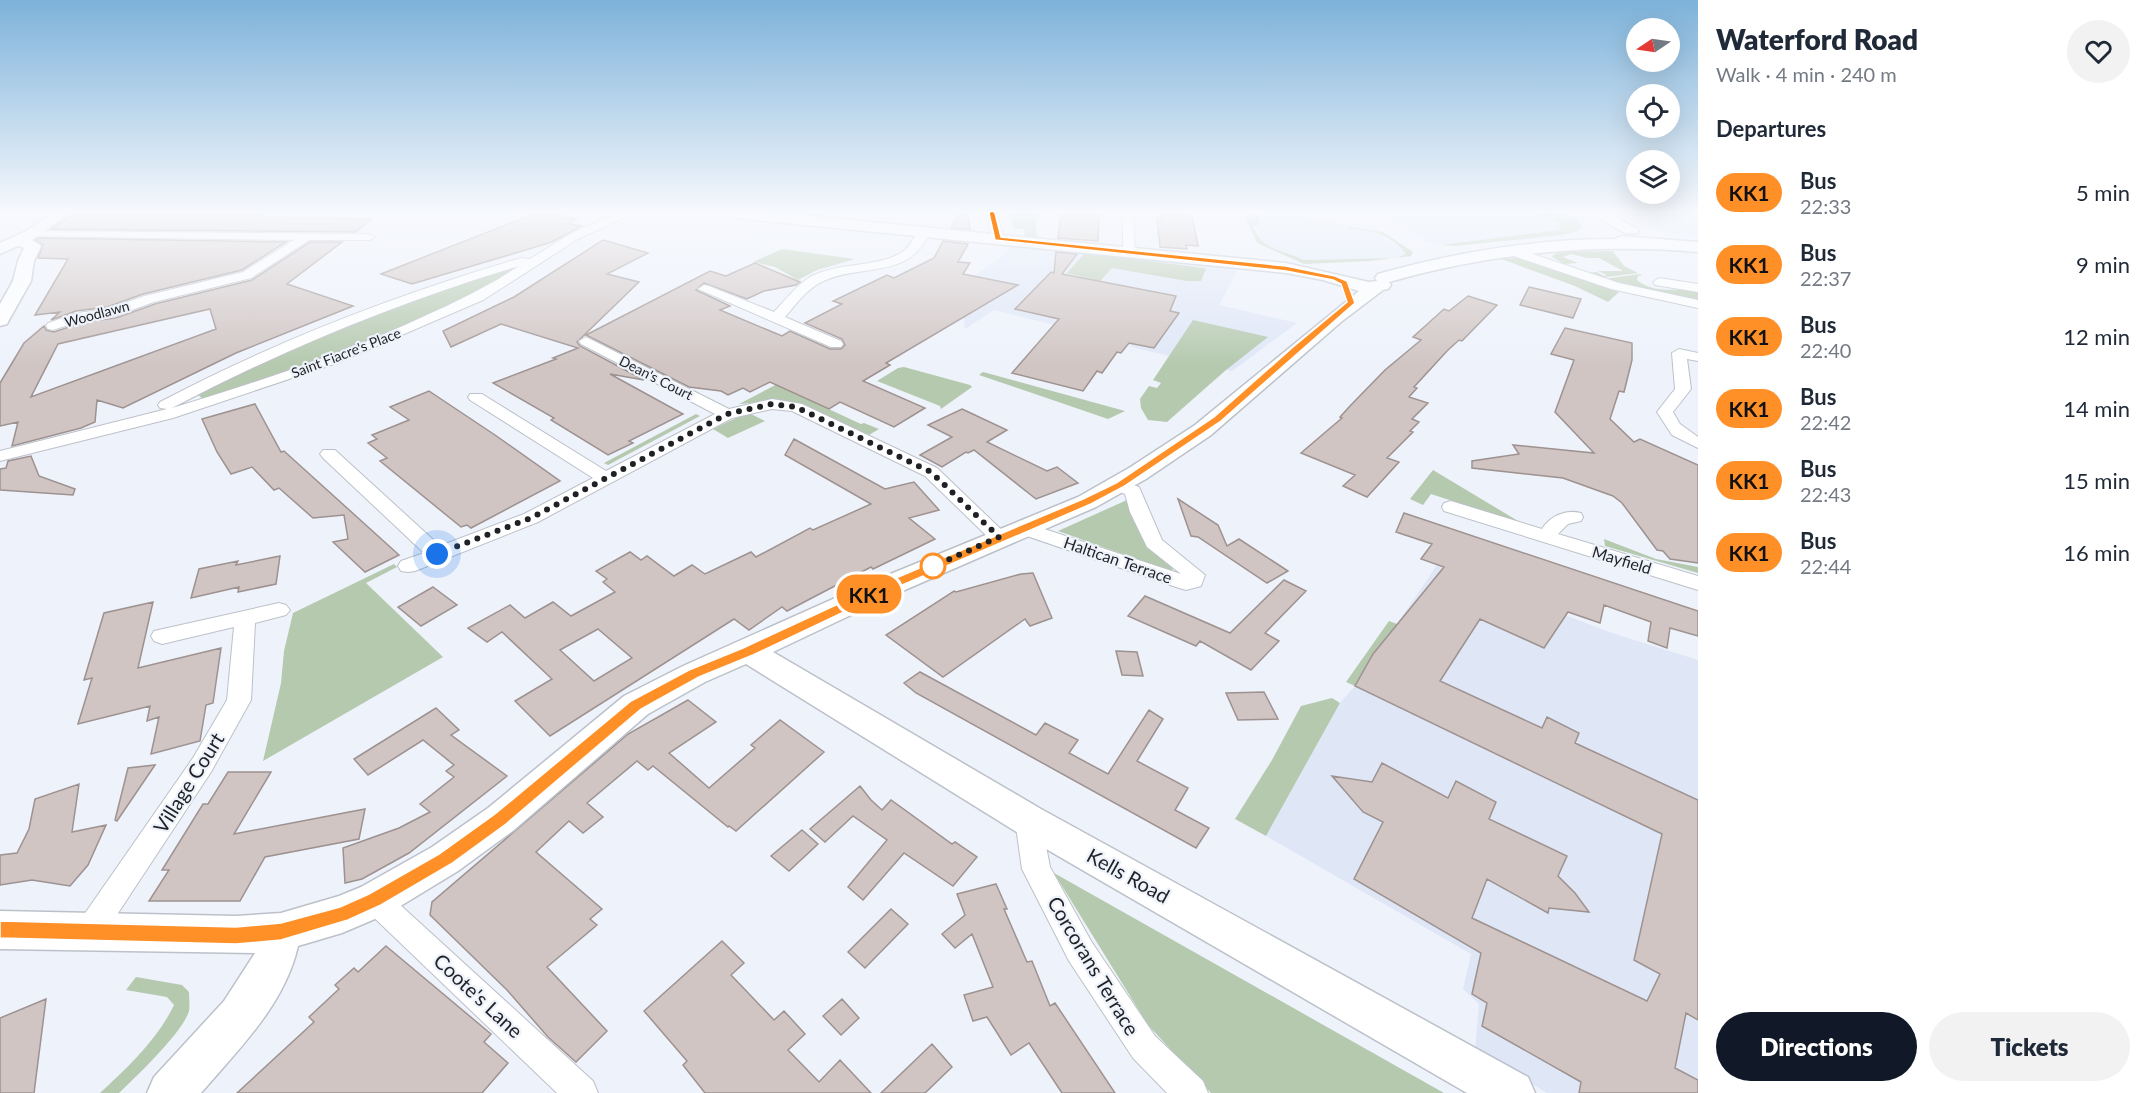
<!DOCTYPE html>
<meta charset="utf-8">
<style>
:root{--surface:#fff;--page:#f2f2f3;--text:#1f2937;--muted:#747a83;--accent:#111827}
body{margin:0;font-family:Lato,sans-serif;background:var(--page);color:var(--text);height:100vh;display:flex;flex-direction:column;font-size:22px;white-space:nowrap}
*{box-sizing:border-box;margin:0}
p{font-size:20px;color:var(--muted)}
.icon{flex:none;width:33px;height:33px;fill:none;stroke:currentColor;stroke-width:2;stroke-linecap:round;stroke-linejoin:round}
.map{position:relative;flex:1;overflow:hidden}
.panel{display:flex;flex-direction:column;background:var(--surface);width:450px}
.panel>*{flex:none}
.badge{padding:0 12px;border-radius:20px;font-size:21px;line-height:39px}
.needle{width:39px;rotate:257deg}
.controls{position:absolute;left:1626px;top:18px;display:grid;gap:12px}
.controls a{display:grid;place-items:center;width:54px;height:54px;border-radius:50%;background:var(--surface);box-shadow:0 6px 24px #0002;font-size:30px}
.you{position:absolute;width:30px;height:30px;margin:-15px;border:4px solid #fff;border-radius:50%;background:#1a73e8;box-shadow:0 0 0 9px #1a73e833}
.map>.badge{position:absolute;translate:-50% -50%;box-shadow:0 0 0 3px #fff}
h2{padding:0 18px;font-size:22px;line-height:54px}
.round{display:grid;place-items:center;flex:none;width:63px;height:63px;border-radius:32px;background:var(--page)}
.head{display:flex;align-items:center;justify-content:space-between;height:102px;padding:0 18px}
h1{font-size:28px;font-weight:800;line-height:45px}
.primary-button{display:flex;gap:12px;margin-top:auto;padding:12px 18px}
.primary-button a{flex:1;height:69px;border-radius:36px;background:var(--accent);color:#fff;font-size:24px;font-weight:800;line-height:69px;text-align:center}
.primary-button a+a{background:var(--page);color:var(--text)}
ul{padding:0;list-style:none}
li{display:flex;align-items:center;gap:18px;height:72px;padding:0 18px}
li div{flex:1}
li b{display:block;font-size:22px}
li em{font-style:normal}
li .badge{min-width:66px;font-weight:700;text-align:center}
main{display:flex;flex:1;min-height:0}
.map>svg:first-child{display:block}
.built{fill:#dfe7f7}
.green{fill:#b5c9af}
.building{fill:#d0c5c3;stroke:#9d9290;stroke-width:1.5;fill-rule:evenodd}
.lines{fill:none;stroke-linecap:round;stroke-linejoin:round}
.street-casing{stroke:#bcc1c9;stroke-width:2}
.secondary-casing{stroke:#bcc1c9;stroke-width:3}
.street{fill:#fff;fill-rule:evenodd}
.secondary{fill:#fff;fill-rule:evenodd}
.line{fill:#ff9027;stroke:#fff;stroke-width:1.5}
.walk{stroke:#1f2124;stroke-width:6;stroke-dasharray:0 10.8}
.stop-dot{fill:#fff;stroke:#ff9027;stroke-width:3}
.labels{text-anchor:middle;stroke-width:4.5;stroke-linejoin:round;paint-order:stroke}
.far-street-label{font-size:14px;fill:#1f2124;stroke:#eef2fb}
.street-label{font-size:16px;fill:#1f2124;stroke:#eef2fb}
.near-street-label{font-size:20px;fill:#1f2124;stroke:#eef2fb}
</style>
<main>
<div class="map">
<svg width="1698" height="1093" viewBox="0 0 1698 1093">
<rect width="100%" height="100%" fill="#eef2fb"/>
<!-- built -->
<path class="built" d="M1371 213H1575L1582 228 1564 236 1450 246 1428 242Z
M1613 213H1698V238L1654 229Z
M1259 215 1333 219 1349 229 1376 232 1400 247 1406 254 1396 258 1303 260 1292 254H1282L1271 249 1254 231 1251 225H1259Z
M1012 245 1147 257 1237 271 1219 305 1297 323 1232 371 1132 347 1128 343 994 310 965 329 959 286 999 259Z
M1437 565 1609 632 1698 660V1093H1547L1475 1050 1479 1004 1463 989 1471 954 1266 836 1340 703 1355 686 1373 654 1397 624Z"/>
<!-- green -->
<path class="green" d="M1011 213H1035L1037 237 1025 236 1024 229H1014Z
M1536 213C1553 213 1571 211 1581 226L1578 231 1561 235 1455 246 1441 245 1559 230 1560 223Z
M1250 215H1259V225L1252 226C1266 254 1282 248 1303 260L1396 258 1406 254C1392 235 1371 229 1349 229L1346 226 1383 232 1413 252 1411 256 1370 261 1304 264 1257 243 1245 216Z
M782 249 855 259 817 270 798 280 775 267 753 262Z
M1613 251 1624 266 1638 273 1599 278 1585 273 1597 272 1604 276 1607 275 1598 271H1623L1599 258H1587L1571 254 1563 257 1578 263 1564 264 1552 257 1553 255 1560 252Z
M1085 253 1203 268 1206 269 1201 281H1187L1112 268 1100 281 1067 273Z
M1517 258 1530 261 1619 292 1608 302 1575 286 1501 259Z
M516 267 521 269 488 291 316 364 204 400 196 393C300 345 405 298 516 267Z
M1640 274 1642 275 1638 276 1637 280C1655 295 1677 287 1698 291V302L1603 279Z
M1193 320 1268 337 1226 370 1167 422 1148 420 1141 408 1140 399 1149 386 1157 388 1161 383 1153 380Z
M904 367 970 385 972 387 941 409 940 406 877 381 898 368Z
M983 372 1125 411 1108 419 979 375Z
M781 382 787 384 794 393 861 424 864 423 879 429 869 435 797 403 783 400 739 404Z
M696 414 700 416 608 465 604 463Z
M751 414 765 421 728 438 713 429 736 418Z
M1433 470 1523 524 1431 494 1423 505 1410 499Z
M1127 500C1141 539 1145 542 1176 567L1170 571 1058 531Z
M1604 539 1656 559 1698 567V573L1605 546Z
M394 564 397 567 366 583 443 657 263 761 281 683 284 651 293 613Z
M1389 621 1397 624 1373 654 1355 686 1346 682Z
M1332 698 1340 703 1266 836 1235 819 1272 760 1301 706Z
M1054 873 1444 1093H1211L1148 1025Z
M136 977 182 985 189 992C189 998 190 1005 189 1011 183 1032 136 1077 119 1093H100C128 1067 158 1039 174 1005L167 997 126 990Z"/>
<!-- building -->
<path class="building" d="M76 213H264L258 217 372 219 356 232 51 229Z
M536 213H563L559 217 577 219 569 224 582 226 552 242 412 284 381 274Z
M959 213H968L970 229 951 228Z
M1061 213 1099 215 1098 241 1058 238Z
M1161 213H1181V216H1192L1198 246 1186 245 1187 249 1160 247 1157 219 1162 220Z
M38 238 286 242 242 270 143 294 107 307 76 311 51 320 60 312 35 315 68 259 38 258 43 245 36 240Z
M603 240 648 253 607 274 639 282 577 342 580 346 644 380 610 374 683 414 629 441 633 443 608 455 551 420 554 418 493 383 556 359 553 358 578 348 501 324 451 347 443 331 514 297Z
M943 241 968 244 958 262 970 263 963 274 1018 285 886 363 890 365 863 381 925 408 894 427 840 402 829 409 770 382 750 392 743 388 728 395 721 391 689 387 586 335 710 271 726 276 755 263 800 282 796 285 764 291 747 299 704 283 696 290 730 306 720 310 782 336 790 331 830 349H841L845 345 842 339 805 323 842 304 833 301 887 275 894 278 934 258Z
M310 242H342L287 284 353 306 236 353 123 408 97 400 95 422 81 428 12 446 18 422 0 426V383L24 343 44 326 46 330 54 332 84 322 116 318 155 304 252 280ZM210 309 216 329 31 397 58 344Z
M1056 252 1077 254 1062 274 1176 296 1170 311 1179 313 1154 348 1129 343 1121 353 1117 352 1102 373 1097 371 1083 391 1012 373 1059 319 1015 309 1051 272 1054 273Z
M1529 287 1581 299 1573 318 1520 305Z
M1468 296 1497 305 1462 341 1459 340 1447 351 1414 387 1417 388 1409 397 1428 403 1412 419 1419 422 1410 431 1413 432 1387 458 1399 462 1367 497 1343 486 1355 475 1301 453 1342 418 1340 417 1350 406 1385 370 1421 340 1413 337 1444 309 1449 311Z
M1565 328 1632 343V360L1624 392 1619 391 1610 419 1634 442 1640 439 1698 465V563L1670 559 1663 551 1657 550 1622 503 1613 496 1563 478 1472 468V461L1519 454 1513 445 1594 453 1555 412 1574 360 1551 354Z
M429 391 495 435 560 481 471 528 467 525 461 527 380 461 387 458 368 443 377 439 372 435 409 420 390 407Z
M255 404 281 452 284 451 399 555 365 572 333 542 348 539 344 515 313 518 279 488 274 490 252 467 231 474 217 452 202 419Z
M962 409 1007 430 987 442 1047 471 1057 467 1078 483 1036 499 974 450 968 453 966 452 942 467 920 455 952 437 928 425Z
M794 439 885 489 914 482 939 510 909 518 935 539 873 569 871 567 787 611 782 607 749 630 734 619 550 736 515 701 552 679 502 632 487 642 468 628 510 605 525 618 553 602 571 616 615 592 603 582 607 579 596 571 630 552 641 560 647 556 674 576 692 565 705 574 751 552 756 557 810 528 813 530 871 504 785 455ZM598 629 632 658 594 681 560 650Z
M31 456 39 476 75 489 73 495 0 490V469L6 468 8 461Z
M1178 499 1218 525 1227 546 1239 539 1288 571 1267 583 1198 537 1191 536Z
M1404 513 1698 611V636L1670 628 1667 648 1648 641 1651 622 1604 605 1600 623 1568 612 1544 648 1480 619 1440 681 1542 728 1547 717 1579 733 1575 743 1698 800V1020L1686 1013 1675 1068 1698 1080V1093H1579L1581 1082 1482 1026 1487 1003 1472 994 1481 953 1354 879 1383 822 1363 812 1332 776 1372 782 1382 763 1448 798 1456 781 1496 802 1489 819 1567 856 1558 876 1575 893 1589 912 1549 908 1548 913 1487 879 1472 918 1647 1001 1660 974 1634 960 1662 834 1355 686 1373 654 1444 567 1421 559 1432 544 1396 532Z
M280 556 276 584 238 592 239 587 191 598 199 569 238 561 236 565Z
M1033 573 1052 618 1030 626 1025 619 943 677 886 635 954 591 956 592 1021 574Z
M1284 580 1306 591 1265 633 1279 641 1251 670 1200 641 1196 646 1128 616 1145 596 1230 633Z
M433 587 457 605 421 626 398 607Z
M153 602 138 668 221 648 213 703 206 705 200 741 151 754 159 717 147 721 150 706 78 724 92 678 84 680 104 613Z
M1116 651 1137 652 1143 676 1122 675Z
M920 672 1036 735 1045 723 1078 740 1069 753 1108 774 1149 710 1163 719 1137 761 1188 788 1175 810 1209 828 1196 848 916 693 904 683Z
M1264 692 1278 719 1238 720 1226 693Z
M688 700 716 722 669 753 709 788 755 748 751 745 780 720 824 752 736 831 729 826 728 827 653 766 648 770 637 761 587 803 603 817 583 833 569 821 536 852 602 909 590 919 597 925 547 967 607 1031 576 1062 548 1037 507 990 430 915 432 902 628 734Z
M436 708 459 730 451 735 507 776 409 853 362 879 345 883 343 848 399 828 430 812 420 804 454 777 446 771 454 765 423 740 368 775 354 759Z
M155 765 117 821 115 820 128 768Z
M228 772H271L234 834 365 809 359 839 265 857 240 901H149L169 870H162L203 804H208Z
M79 784 72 832 106 825 88 865 70 886 32 880 0 885V855L17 853 29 829 35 799Z
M860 786 871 800 882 810 891 800 952 844 955 842 977 857 953 886 904 853 863 900 848 887 887 840 853 816 825 842 810 829Z
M802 830 818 844 789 871 771 856Z
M996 884 1007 909H1004L1027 962 1032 961 1050 1006 1055 1003 1115 1093H1062L1029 1043 1011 1055 987 1017 973 1021 964 995 993 987 972 934 955 948 942 934 965 915 957 894Z
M891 909 908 924 865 968 848 952Z
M722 941 744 963 731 975 774 1020 784 1011 805 1034 788 1050 819 1082 840 1060 871 1093H705L683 1065 687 1061 644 1011Z
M386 946 491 1034 484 1042 508 1063 482 1093H237L314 1022 309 1017 339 989 335 985 354 968 358 972Z
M46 999 34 1093H0V1018Z
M842 999 859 1018 841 1035 823 1016Z
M932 1044 952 1067 925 1093H881Z"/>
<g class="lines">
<defs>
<path id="street" d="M617 213H634L578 239 483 300 337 363 173 418 0 461V451L167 409 160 408 158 405 160 402C276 341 395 295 521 258L530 259 570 234ZM519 266C483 290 445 307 405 325 330 358 252 384 172 408 284 349 399 302 519 266Z
M987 213H997L1004 239 1002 241 998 242 992 239Z
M1123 213H1133L1135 251 1129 255 1123 251Z
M923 229 929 232C912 279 862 264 826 280 808 287 797 303 785 317L841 341 843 344 841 347H831L698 289 704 285 709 286 774 312C785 300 796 286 810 277 838 262 872 268 899 254 913 247 914 231 923 229Z
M32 231 369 234 375 237 369 240H309L251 278 154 302 115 316 84 320 53 330 48 329 46 326 48 323 77 313 108 309 144 296 243 272 294 240 28 236 26 234Z
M1509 246 1619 283 1698 300V308L1611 289 1505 253 1503 250Z
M1659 278 1698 284V292L1655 285 1653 282Z
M586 337 729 409 772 399 802 404 937 468 1009 537 1006 541H992L925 476 792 411 772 409 732 418 538 522 415 571 408 572 401 571 398 566 401 561 424 553 323 458 320 454 323 450H335L440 546 524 514 593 478 470 400 468 397 470 394H482L606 471 715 414 581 344 579 341Z
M1679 349 1698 353V361L1687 359 1691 389 1673 412 1680 424 1698 437V448L1672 435 1657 412 1675 389 1672 353Z
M1119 480 1139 487 1162 540 1205 575 1201 586 1186 590 1179 588 1015 532 1012 528 1015 524H1029L1181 574 1147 547 1130 512 1125 494 1113 489 1110 485 1113 481Z
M1451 501 1542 529C1550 516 1565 509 1581 513L1583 517 1581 521 1568 524 1558 534 1698 576V590L1444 511 1442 507 1444 503Z
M279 603 286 605 290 610 286 615 255 623 251 700 211 772 99 942 89 946 79 942 74 932 79 922 193 758 227 700 234 627 162 644 154 641 151 636 154 631Z
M1028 809 1037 812 1041 820 1050 867 1091 941 1155 1036 1203 1081 1208 1093H1167L1133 1058 1069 961 1022 869 1015 820 1019 812Z
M375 887 385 891 593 1081 598 1093H557L365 909 361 900 365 891Z"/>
<path id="secondary" d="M52 213H69L32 240 41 246 34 261 31 281 9 320 7 324 0 326V304L13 281 18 261 24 248 18 246 0 254V243L26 231Z
M727 213H781L1286 263 1369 282 1377 281 1375 278 1378 274C1456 252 1534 239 1615 239L1622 236 1698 242V252C1593 243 1491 253 1389 282L1391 285 1388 289 1383 290 1341 322 1211 435 1146 479 1096 507 891 596 773 652 1041 809 1528 1077 1535 1093H1467L1015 831 746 664 705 682 648 714 514 830 458 871 389 913 342 933 298 946C285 1004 239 1049 201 1093H147L154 1077 224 1001 255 953 0 949V911L236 916 281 913 339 896 361 887 432 847 488 808 624 696 683 666 871 582 1078 497 1129 468 1195 425 1359 291 1323 280 1286 273 734 218Z
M1590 213H1609L1639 230 1637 233H1625Z"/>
</defs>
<!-- street casing -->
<use href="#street" class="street-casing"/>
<!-- secondary casing -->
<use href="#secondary" class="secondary-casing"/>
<!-- street -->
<use href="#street" class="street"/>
<!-- secondary -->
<use href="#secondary" class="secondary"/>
</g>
<!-- sky -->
<linearGradient id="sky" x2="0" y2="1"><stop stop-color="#7db2da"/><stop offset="0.58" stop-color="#f7f9fd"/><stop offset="1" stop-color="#f7f9fd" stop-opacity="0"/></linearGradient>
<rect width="1698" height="366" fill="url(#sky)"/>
<!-- line -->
<path class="line" d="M992 211 995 213 1001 237 1286 266 1335 276 1347 281 1355 303 1221 421 1123 487 1091 504 886 592 753 655 699 677 641 709 506 824 451 864 381 905 348 920 281 940 236 944 0 938V921L236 927 281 923 340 907 369 894 439 854 495 814 631 701 689 670 743 648 877 586 1083 499 1116 483 1214 417 1293 347 1347 302 1341 284 1333 280 1286 271 995 240 989 213Z"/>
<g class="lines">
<!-- walk -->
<path class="walk" d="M437 554 531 518 727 414 772 404 796 407 931 472 999 537 925 570 933 566"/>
</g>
<!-- markers -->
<circle class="stop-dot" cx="933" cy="566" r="12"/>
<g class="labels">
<!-- far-street labels -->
<g class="far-street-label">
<text transform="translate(97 314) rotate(-15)" y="5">Woodlawn</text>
<text transform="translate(346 353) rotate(-21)" y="5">Saint Fiacre's Place</text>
<text transform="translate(656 378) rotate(27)" y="5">Dean's Court</text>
</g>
<!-- street labels -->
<g class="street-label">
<text transform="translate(1118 560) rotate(19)" y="6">Haltican Terrace</text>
<text transform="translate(1622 560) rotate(17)" y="6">Mayfield</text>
</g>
<!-- near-street labels -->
<g class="near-street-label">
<text transform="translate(189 783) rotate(-58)" y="7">Village Court</text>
<text transform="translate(1128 876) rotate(29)" y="7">Kells Road</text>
<text transform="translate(1093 966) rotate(59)" y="7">Corcorans Terrace</text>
<text transform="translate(478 996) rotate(43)" y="7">Coote's Lane</text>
</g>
</g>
</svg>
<div class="controls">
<a><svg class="needle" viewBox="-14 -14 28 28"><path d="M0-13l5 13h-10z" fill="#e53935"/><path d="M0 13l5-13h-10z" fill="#747a83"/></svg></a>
<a><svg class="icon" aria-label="locate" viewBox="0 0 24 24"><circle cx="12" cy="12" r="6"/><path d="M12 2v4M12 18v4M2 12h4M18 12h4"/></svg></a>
<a><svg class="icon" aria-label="layers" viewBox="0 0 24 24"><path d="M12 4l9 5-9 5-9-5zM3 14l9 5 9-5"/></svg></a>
</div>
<div class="you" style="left:437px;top:554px"></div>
<b class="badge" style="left:869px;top:594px;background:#ff9027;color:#111">KK1</b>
</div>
<section class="panel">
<div class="head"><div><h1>Waterford Road</h1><p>Walk · 4 min · 240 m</p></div><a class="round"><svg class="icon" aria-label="heart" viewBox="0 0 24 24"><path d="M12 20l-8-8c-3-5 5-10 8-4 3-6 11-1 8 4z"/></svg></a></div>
<h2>Departures</h2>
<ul>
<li><span class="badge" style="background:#ff9027;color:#111">KK1</span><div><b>Bus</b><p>22:33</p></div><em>5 min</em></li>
<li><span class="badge" style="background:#ff9027;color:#111">KK1</span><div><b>Bus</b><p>22:37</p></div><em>9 min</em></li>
<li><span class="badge" style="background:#ff9027;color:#111">KK1</span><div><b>Bus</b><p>22:40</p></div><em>12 min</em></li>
<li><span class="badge" style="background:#ff9027;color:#111">KK1</span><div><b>Bus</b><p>22:42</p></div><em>14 min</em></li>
<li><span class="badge" style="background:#ff9027;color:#111">KK1</span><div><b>Bus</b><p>22:43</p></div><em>15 min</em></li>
<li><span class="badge" style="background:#ff9027;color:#111">KK1</span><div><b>Bus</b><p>22:44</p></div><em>16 min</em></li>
</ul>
<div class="primary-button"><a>Directions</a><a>Tickets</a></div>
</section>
</main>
